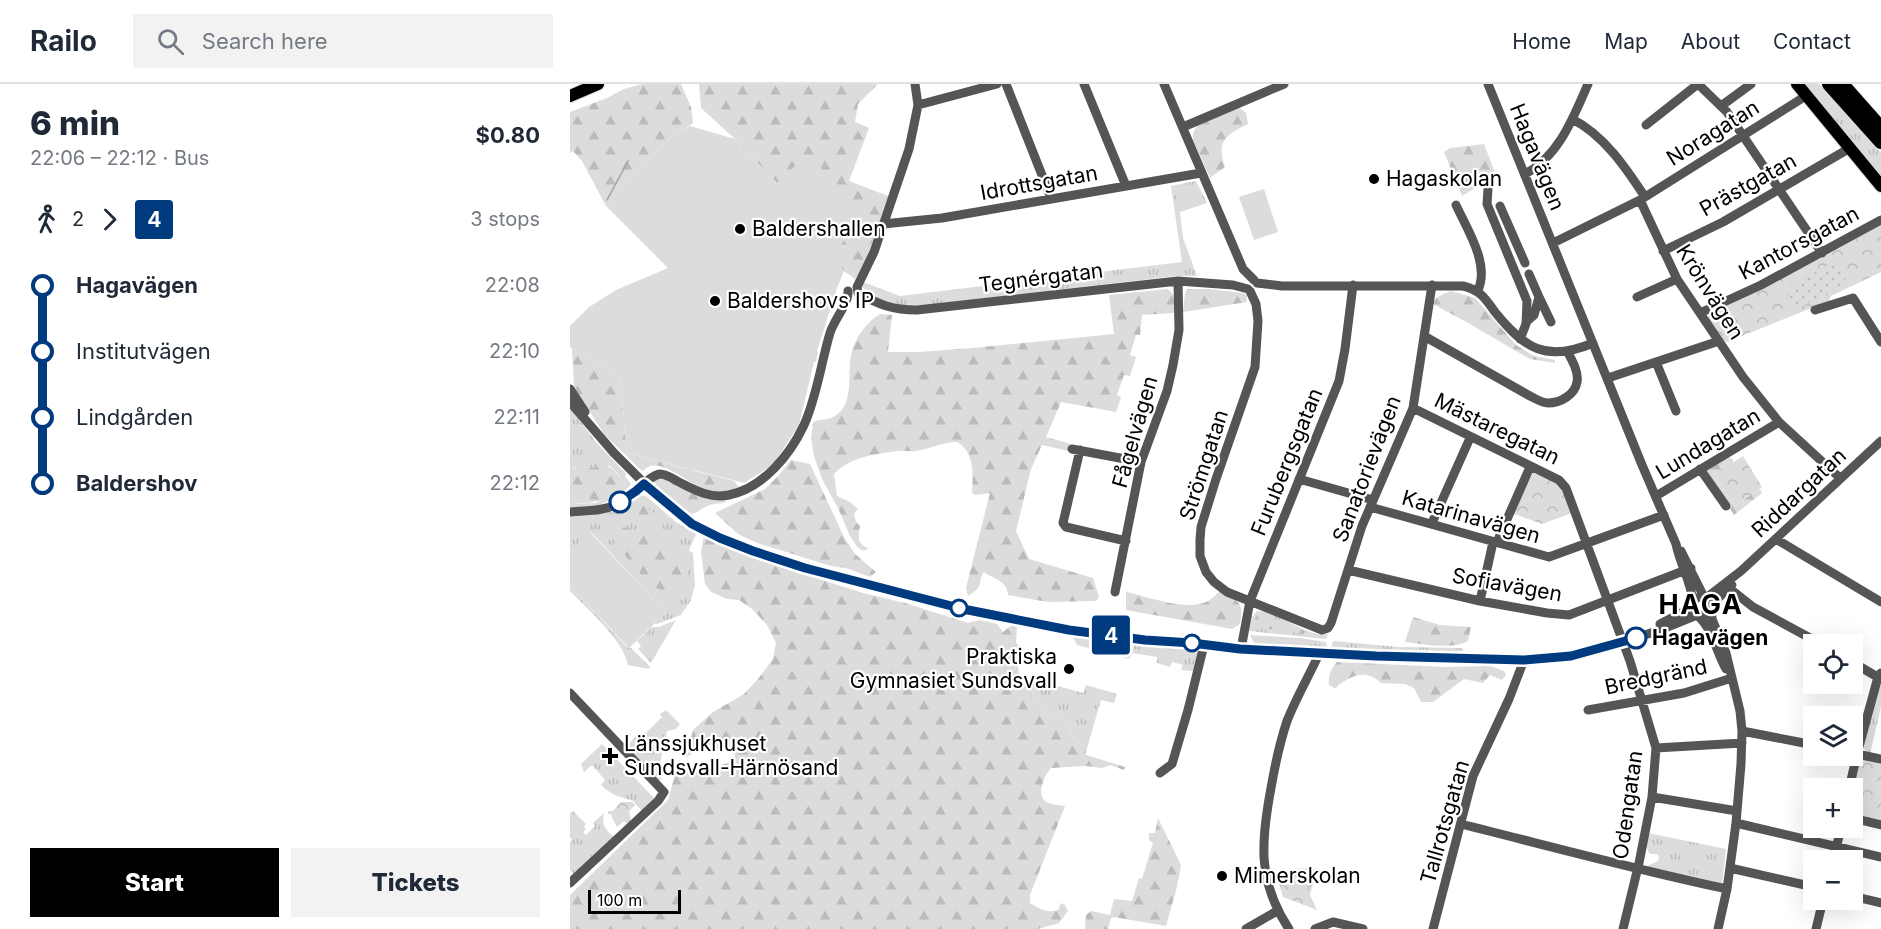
<!DOCTYPE html>
<meta charset="utf-8">
<style>
:root{--surface:#fff;--page:#f2f2f3;--text:#1f2937;--muted:#747a83;--line:#e0e1e3;--accent:#000}
body{margin:0;font-family:Inter,sans-serif;background:var(--page);color:var(--text);height:100vh;display:flex;flex-direction:column;font-size:22px;white-space:nowrap}
*{box-sizing:border-box;margin:0}
p{font-size:20px;color:var(--muted)}
.icon{flex:none;width:33px;height:33px;fill:none;stroke:currentColor;stroke-width:2;stroke-linecap:round;stroke-linejoin:round}
.map{position:relative;flex:1;overflow:hidden}
.sheet{display:flex;flex-direction:column;background:var(--surface);width:570px}
.sheet>*{flex:none}
.badge{padding:0 12px;border-radius:4px;font-size:21px;line-height:39px}
.buttons{position:absolute;left:1233px;top:550px;display:grid;gap:12px}
.buttons a{display:grid;place-items:center;width:60px;height:60px;border-radius:0px;background:var(--surface);box-shadow:0 6px 24px #0002;font-size:30px}
.scale{position:absolute;left:18px;bottom:15px;width:93px;box-sizing:border-box;padding-left:6px;border:3px solid #000;border-top:0;font-size:16px;line-height:21px;white-space:nowrap;color:#000;-webkit-text-stroke:4px #fff;paint-order:stroke}
.map>.badge{position:absolute;translate:-50% -50%;box-shadow:0 0 0 3px #fff}
.legs{display:flex;align-items:center;gap:9px;height:66px;padding:0 30px;font-size:20px}
.legs p{margin-inline-start:auto}
.overview{display:flex;align-items:center;justify-content:space-between;height:102px;padding:0 30px}
h1{font-size:33px;font-weight:800;line-height:45px}
.primary-button{display:flex;gap:12px;margin-top:auto;padding:12px 30px}
.primary-button a{flex:1;height:69px;border-radius:0px;background:var(--accent);color:#fff;font-size:24px;font-weight:800;line-height:69px;text-align:center}
.primary-button a+a{background:var(--page);color:var(--text)}
ul{padding:0 30px;list-style:none}
li{display:flex;align-items:center;gap:21px;height:66px;font-size:22px}
li i{display:grid;place-items:center;width:9px;height:100%;margin:0 8px;background:currentColor}
li i::after{content:'';width:15px;height:15px;margin:-8px;border:4px solid;border-radius:50%;background:var(--surface)}
li p{margin-inline-start:auto}
li:first-child i{background:linear-gradient(#0000 50%,currentColor 0)}
li:last-child i{background:linear-gradient(currentColor 50%,#0000 0)}
header{display:flex;align-items:center;gap:36px;box-sizing:border-box;height:84px;padding:0 30px;background:var(--surface);border-bottom:2px solid var(--line)}
header strong{font-size:28px}
nav{display:flex;gap:33px;margin-inline-start:auto;font-size:21px}
.search{width:420px;height:54px;background:var(--page);display:flex;align-items:center;gap:15px;box-sizing:border-box;padding:0 21px;border-radius:0px;color:var(--muted);font-size:22px}
main{display:flex;flex:1;min-height:0}
.map>svg:first-child{display:block}
.grass{fill:url(#grass-tufts)}
.forest{fill:url(#forest-firs)}
.park{fill:url(#park-crowns)}
.garden{fill:url(#garden-dots)}
.pitch{fill:#dcdcdc}
.lines{fill:none;stroke-linecap:round;stroke-linejoin:round}
.stream{stroke:#a3a3a3;stroke-width:1.5}
.major-casing{stroke:#dbdbdb;stroke-width:14}
.highway-casing{stroke:#dbdbdb;stroke-width:15}
.minor{stroke:#555;stroke-width:9}
.major{stroke:#000;stroke-width:12}
.highway{stroke:#000;stroke-width:14}
.line-1-casing{stroke:#fff;stroke-width:14}
.line-1{stroke:#003b80;stroke-width:9}
.poi-dot{fill:#000;stroke:#fff;stroke-width:2}
.stop-1-dot{fill:#fff;stroke:#003b80;stroke-width:3}
.labels{text-anchor:middle;stroke-width:4.5;stroke-linejoin:round;paint-order:stroke}
.street-label{font-size:21px;fill:#000;stroke:#fff}
.poi-label{font-size:21px;fill:#000;stroke:#fff;text-anchor:start}
.stop-label{font-size:21px;font-weight:bold;fill:#000;stroke:#fff;text-anchor:start}
.district-label{font-size:27px;font-weight:bold;letter-spacing:1.5px;fill:#000;stroke:#fff}
</style>
<header>
<strong>Railo</strong>
<div class="search"><svg class="icon" aria-label="search" viewBox="0 0 24 24"><circle cx="10" cy="10" r="6"/><path d="M15 15l6 6"/></svg>Search here</div>
<nav><a>Home</a><a>Map</a><a>About</a><a>Contact</a></nav>
</header>
<main>
<section class="sheet">
<div class="overview"><div><h1>6 min</h1><p>22:06 – 22:12 · Bus</p></div><b>$0.80</b></div>
<div class="legs"><svg class="icon" aria-label="walk" viewBox="0 0 24 24"><circle cx="13" cy="4" r="2"/><path d="M13 8l-2 6 4 7M11 14l-3 7M7 12l3-4h3l4 4"/></svg>2<svg class="icon" aria-label="forward" viewBox="0 0 24 24"><path d="M9 5l7 7-7 7"/></svg><b class="badge" style="background:#003b80;color:#fff">4</b><p>3 stops</p></div>
<ul>
<li><i style="color:#003b80"></i><b>Hagavägen</b><p>22:08</p></li>
<li><i style="color:#003b80"></i><span>Institutvägen</span><p>22:10</p></li>
<li><i style="color:#003b80"></i><span>Lindgården</span><p>22:11</p></li>
<li><i style="color:#003b80"></i><b>Baldershov</b><p>22:12</p></li>
</ul>
<div class="primary-button"><a>Start</a><a>Tickets</a></div>
</section>
<div class="map">
<svg width="1311" height="845" viewBox="0 0 1311 845">
<defs>
<pattern id="grass-tufts" width="24" height="20" patternUnits="userSpaceOnUse" patternTransform="scale(1.5)"><rect width="24" height="20" fill="#dcdcdc"/><path d="M3 7l-1-3M5 7V3M7 7l1-3M15 17l-1-3M17 17v-4M19 17l1-3" fill="none" stroke="#bbb"/></pattern>
<pattern id="forest-firs" width="22" height="20" patternUnits="userSpaceOnUse" patternTransform="scale(1.5)"><rect width="22" height="20" fill="#dcdcdc"/><path d="M5 1l3.5 6h-7zM16 11l3.5 6h-7z" fill="#bbb"/></pattern>
<pattern id="park-crowns" width="20" height="18" patternUnits="userSpaceOnUse" patternTransform="scale(1.5)"><rect width="20" height="18" fill="#dcdcdc"/><path d="M2 6a3 3 0 1 1 6 0M12 15a3 3 0 1 1 6 0" fill="none" stroke="#bbb"/></pattern>
<pattern id="garden-dots" width="8" height="8" patternUnits="userSpaceOnUse" patternTransform="scale(1.5)"><rect width="8" height="8" fill="#dcdcdc"/><path d="M2 2h.1M6 6h.1" fill="none" stroke="#bbb" stroke-width="1.8" stroke-linecap="round"/></pattern>
</defs>
<rect width="100%" height="100%" fill="#fff"/>
<!-- grass -->
<path class="grass" d="M1233 0H1249L1311 69V94Z
M626 97 637 119 610 128 613 154 627 192H606L346 222C328 222 302 219 292 202L293 198 330 212 612 178 601 102Z
M0 324 26 358 56 390 55 392 61 400C58 405 55 406 51 409 31 423 23 423 0 424V420L26 419 56 403 48 390 39 381C27 384 11 389 0 381Z
M68 411 76 412 107 439 127 448 119 466 123 469 125 501 121 516 111 531 87 540 85 539 96 529 21 448 0 467V430C17 429 38 431 53 424 58 422 63 415 68 411Z
M0 502 58 564 60 563 80 583 79 585 58 581C52 554 19 527 0 507Z
M687 527C712 527 733 553 758 550L756 555 679 547 682 533Z
M106 536 81 579 80 578 68 565 71 562 67 557 82 543H89Z
M504 549 585 562 620 564 626 567 628 571 623 587 611 586 613 581 602 578 600 583 587 579V573L563 569 559 575 507 561 502 552Z
M680 551 730 554 756 558 758 564 692 561 684 559Z
M764 557 829 563 892 564 893 566V567L872 570 762 565V559Z
M459 594 513 609 516 601 547 610 544 619 531 616 515 671 512 670 513 662 502 652 496 634 474 630 458 600Z
M1311 601V623L1300 670 1296 668 1293 662 1309 603Z
M96 626 110 640 106 645 97 647 87 693 92 694 91 696H87L57 663V661L68 651 71 654 92 633 90 630Z
M32 660 85 715 72 727 62 716C50 714 40 710 31 701L35 696 22 681 14 688 11 680Z
M3 727 16 740 14 743 16 745 13 748 16 751 25 742 23 739 34 729C31 741 36 747 46 754L5 792 0 786V758L2 756 0 753V729Z
M1078 749 1156 765 1152 801 1071 781 1077 782 1088 777 1089 773 1087 770H1080C1075 764 1077 757 1078 749Z"/>
<!-- forest -->
<path class="forest" d="M72 0H111L121 23 123 39 114 46 105 48 36 122 12 77 3 67 0 69V28L37 14 54 5Z
M129 0H308L288 20 285 38 299 44 279 97 318 112 294 182 285 195 274 187 207 99 165 55 131 24Z
M669 23 676 29 678 40C656 50 646 58 655 83L640 94 623 56V49L627 42Z
M914 60 926 91 892 112 874 68 880 64Z
M597 205C607 210 605 219 604 229L572 231 570 251H566L560 271 566 273 560 292 554 291 547 311 551 313 546 328 491 318 476 353 501 360 499 367 472 361 461 385 446 447 459 475 523 494 529 513 526 517 478 518 438 511C437 496 424 496 414 488 406 500 416 501 398 512L396 504 420 409 405 411 402 409C403 389 405 369 387 358 372 358 360 365 346 367 340 368 334 366 328 367 305 370 280 373 264 390L267 412 280 418 288 425 284 430 286 438 290 442C288 453 287 460 298 464L294 467 288 464 280 452 268 424 252 395 244 372 241 354 243 338C250 335 259 336 265 332 285 319 277 290 281 271 285 253 296 239 310 230L322 231 318 268H349L402 264 544 250 539 211Z
M617 205H640L672 209 677 211V218L613 228 615 209Z
M881 207 905 214 946 261 964 272 985 276V279L960 275 898 239 863 220C865 212 874 210 881 207Z
M2 264 50 291 57 369 164 397 170 404C162 406 154 409 146 409 126 407 98 377 80 382 77 383 75 386 72 387L34 350 4 303Z
M1158 373 1163 375V379L1143 391 1165 422 1189 405 1192 408 1191 410 1164 431 1135 387Z
M221 376 240 380 274 453 285 470 306 488 300 493 276 484 261 482 187 459 168 450 145 429 195 405 208 392Z
M13 379 22 385 33 379C44 384 50 393 56 403 39 418 21 419 0 420V381L6 385Z
M88 394H92L155 415 156 418C151 420 145 419 140 421 132 423 129 429 121 430L86 402 84 398Z
M71 419 90 434 91 437 69 436 51 429 64 420Z
M48 442C70 447 122 460 118 491 117 499 107 506 99 510 72 500 55 470 38 448L39 443Z
M134 451 148 459 227 488 293 509 335 519 398 539 410 536 427 540 433 548 442 541 447 543 446 559 451 563 447 575 449 590 458 600 474 630 496 634 502 652 513 662V670L555 683 554 686 540 681 532 684 516 682 481 684C475 691 466 709 475 717 480 721 489 721 495 722L460 811V819C468 824 478 830 488 826L491 819 495 821 498 827 489 839 468 845H0V811L98 716 109 676 116 679 122 684 161 679 165 672 161 663 124 668 116 674 123 646 143 628 174 610 188 595 203 575 206 559 197 541 182 525 169 516 157 515 141 508 135 500 131 468Z
M650 507C669 518 674 517 670 540L662 545 556 526V508C579 513 617 528 638 517 642 515 646 510 650 507Z
M692 530 735 547 734 550 691 544 684 541V537L687 531Z
M843 533 870 541 901 543 898 557C884 566 852 560 835 558Z
M767 578 876 583 921 582 934 587 936 591 932 596 920 591 913 599 894 595 863 618H851L844 604 835 600 811 599C795 584 780 592 765 604L759 601C758 591 761 585 767 578Z
M588 734 611 781 607 803 596 842 544 833 541 834 538 845H515L516 831 521 827 540 831 544 815 562 817 569 794 572 795 583 759 579 756V749H585Z"/>
<!-- park -->
<path class="park" d="M1311 141V188L1261 212 1259 217 1157 258 1154 257 1138 235 1140 227 1253 173Z
M1173 372 1192 403 1165 422 1143 391Z
M963 389C993 397 992 401 1002 429L972 440 941 429Z
M1293 674 1311 678V739L1283 732 1282 705 1290 676Z
M51 718H62L65 721 59 727 61 737 58 740 54 737 47 743 42 734V731L38 730V727H43Z
M739 784 747 785 740 811 747 826 713 813 706 790 722 785Z"/>
<!-- garden -->
<path class="garden" d="M1264 178 1277 198 1228 225 1215 205Z"/>
<!-- pitch -->
<path class="pitch" d="M120 42 165 55 207 99 237 70 295 128 263 172 274 187 266 207 247 267 248 268 246 278H244L229 341 203 381 174 399 57 369 50 291 0 263V242L19 223 46 206 98 184 36 122 105 48 114 46Z
M694 105 708 148 684 156 669 113Z
M20 448 96 529 59 564 0 502V467Z"/>
<g class="lines">
<!-- stream -->
<path class="stream" d="M37 116 58 77"/>
<defs>
<path id="major" d="M1227 0 1311 102
M0 12 28 0"/>
<path id="highway" d="M1259 0 1311 58
M1272 0 1311 44"/>
</defs>
<!-- major casing -->
<use href="#major" class="major-casing"/>
<!-- highway casing -->
<use href="#highway" class="highway-casing"/>
<!-- minor -->
<path class="minor" d="M345 0 348 21 339 65 304 168 287 203 288 209C310 221 322 226 347 226L608 197 663 201 678 205
M436 0 481 114
M514 0 556 102
M594 0 673 185 684 196
M918 0 1072 381 1106 460C1110 480 1121 497 1123 518
M1128 0 1157 28 1252 169
M348 21 427 0
M1151 22 1181 0
M1002 35C1034 51 1056 84 1075 113L1070 116 1107 195 1173 293 1209 338 1270 394
M1076 41 1128 0
M613 43 714 0
M955 90C989 72 1003 34 1018 0
M918 105 917 120 957 217 956 240 950 255
M1075 113 1231 15
M886 121C897 145 920 180 908 206
M930 122 955 179
M313 140 372 134 631 89
M983 159 1070 116
M1093 167 1153 138 1280 64
M687 199 712 202H893C910 206 915 214 925 228 954 264 976 279 1023 259
M680 207 686 220 688 237 685 283 646 395 631 443 630 456V472L636 488 644 498 657 508 752 546 758 544 761 539 792 442 843 324 862 201
M969 213 981 238
M1067 213 1107 195
M1245 226 1283 214 1311 258
M1130 229 1191 201 1311 136
M957 237 964 231 969 213 959 190
M854 252 960 312C966 315 972 319 978 319 990 319 1005 311 1007 298 1009 288 1002 276 997 267
M1086 278 1106 327
M1038 294 1149 257
M0 305 15 328
M0 318 44 369 85 410 122 440 150 454 235 484 393 525 499 545 575 556 698 567 829 573 954 576 1001 572 1053 558 1090 546 1127 531
M843 324 989 396 996 404 1060 577 1086 664 1082 713 1069 779 1053 845
M502 365 571 378
M510 366 493 439 496 443 556 457
M1130 385 1156 422
M729 395 803 416
M1086 412 1209 338
M800 423 979 473 1094 431
M0 428C15 426 31 428 45 421 57 415 80 391 90 390 96 390 102 394 107 397 123 405 139 415 159 411 193 404 220 371 234 341 247 312 251 279 260 249 264 236 279 219 278 207
M862 439 900 354
M1206 455 1311 518
M927 458 960 383
M1111 467 1134 513
M778 486 910 517 977 529 999 531 1121 484
M1159 504 1183 523 1253 561
M545 508 571 378 597 307 603 281 609 246 608 197
M1136 514 1171 487 1311 357
M910 517 923 458
M1141 521 1162 501
M1140 528 1133 532 1126 530 1122 523 1124 516 1129 513H1134L1141 519 1142 535 1156 569 1170 627 1172 647 1171 680 1166 739 1157 805 1148 845
M1128 532C1143 545 1146 568 1156 585
M1090 540 1115 527 1122 522
M671 565 680 517 769 297 775 265 783 201
M1282 578 1311 595
M0 609 94 708 88 717 0 799
M1018 626 1114 609 1162 594
M1172 647 1244 661
M1086 664 1172 659
M1282 669 1311 675
M590 689 602 680 618 626 634 561
M1279 705 1287 670 1308 593 1311 589
M1082 713 1167 727
M1282 734 1311 741
M1166 739 1311 773
M891 740C979 762 1067 786 1157 805
M1263 777 1271 744
M1160 784 1244 803
M1282 812 1311 819
M676 845 707 827
M719 845C687 797 691 757 701 704 705 681 710 658 717 637 726 614 739 592 749 570
M745 845 763 838 793 845
M863 845 903 692 939 615 954 576
M1246 845 1253 816"/>
<!-- major -->
<use href="#major" class="major"/>
<!-- highway -->
<use href="#highway" class="highway"/>
</g>
<g class="lines">
<defs>
<path id="line-1" d="M50 418 66 407 74 400 122 440 150 454 183 467 235 484 393 525 499 546 575 556 622 559 670 565 806 572 954 576 1001 572 1066 554"/>
</defs>
<!-- line-1 casing -->
<use href="#line-1" class="line-1-casing"/>
<!-- line-1 -->
<use href="#line-1" class="line-1"/>
</g>
<!-- markers -->
<g class="poi-dot">
<circle cx="804" cy="95" r="6"/>
<circle cx="170" cy="145" r="6"/>
<circle cx="145" cy="217" r="6"/>
<circle cx="499" cy="585" r="6"/>
<path d="M37 663h6v6h6v6h-6v6h-6v-6h-6v-6h6z"/>
<circle cx="652" cy="792" r="6"/>
</g>
<g class="stop-1-dot">
<circle cx="50" cy="418" r="10"/>
<circle cx="389" cy="524" r="8"/>
<circle cx="1066" cy="554" r="10"/>
<circle cx="622" cy="559" r="8"/>
</g>
<g class="labels">
<!-- street labels -->
<g class="street-label">
<text transform="translate(1143 49) rotate(-32)" y="7">Noragatan</text>
<text transform="translate(967 73) rotate(68)" y="7">Hagavägen</text>
<text transform="translate(469 99) rotate(-10)" y="7">Idrottsgatan</text>
<text transform="translate(1178 101) rotate(-29)" y="7">Prästgatan</text>
<text transform="translate(1229 159) rotate(-28)" y="7">Kantorsgatan</text>
<text transform="translate(471 194) rotate(-7)" y="7">Tegnérgatan</text>
<text transform="translate(1140 208) rotate(58)" y="7">Krönvägen</text>
<text transform="translate(927 345) rotate(26)" y="7">Mästaregatan</text>
<text transform="translate(565 348) rotate(-74)" y="7">Fågelvägen</text>
<text transform="translate(1138 360) rotate(-31)" y="7">Lundagatan</text>
<text transform="translate(717 378) rotate(-68)" y="7">Furubergsgatan</text>
<text transform="translate(634 381) rotate(-72)" y="7">Strömgatan</text>
<text transform="translate(797 385) rotate(-69)" y="7">Sanatorievägen</text>
<text transform="translate(1229 409) rotate(-43)" y="7">Riddargatan</text>
<text transform="translate(901 433) rotate(16)" y="7">Katarinavägen</text>
<text transform="translate(937 501) rotate(10)" y="7">Sofiavägen</text>
<text transform="translate(1086 593) rotate(-12)" y="7">Bredgränd</text>
<text transform="translate(1058 721) rotate(-82)" y="7">Odengatan</text>
<text transform="translate(875 738) rotate(-74)" y="7">Tallrotsgatan</text>
</g>
<!-- poi labels -->
<g class="poi-label">
<text x="816" y="102">Hagaskolan</text>
<text x="182" y="152">Baldershallen</text>
<text x="157" y="224">Baldershovs IP</text>
<text x="487" y="580" text-anchor="end">Praktiska<tspan x="487" dy="24">Gymnasiet Sundsvall</tspan></text>
<text x="54" y="667">Länssjukhuset<tspan x="54" dy="24">Sundsvall-Härnösand</tspan></text>
<text x="664" y="799">Mimerskolan</text>
</g>
<!-- stop labels -->
<g class="stop-label">
<text x="1082" y="561">Hagavägen</text>
</g>
<!-- district labels -->
<g class="district-label">
<text x="1131" y="530">HAGA</text>
</g>
</g>
</svg>
<div class="buttons">
<a><svg class="icon" aria-label="locate" viewBox="0 0 24 24"><circle cx="12" cy="12" r="6"/><path d="M12 2v4M12 18v4M2 12h4M18 12h4"/></svg></a>
<a><svg class="icon" aria-label="layers" viewBox="0 0 24 24"><path d="M12 4l9 5-9 5-9-5zM3 14l9 5 9-5"/></svg></a>
<a>+</a>
<a>−</a>
</div>
<div class="scale">100 m</div>
<b class="badge" style="left:541px;top:551px;background:#003b80;color:#fff">4</b>
</div>
</main>
